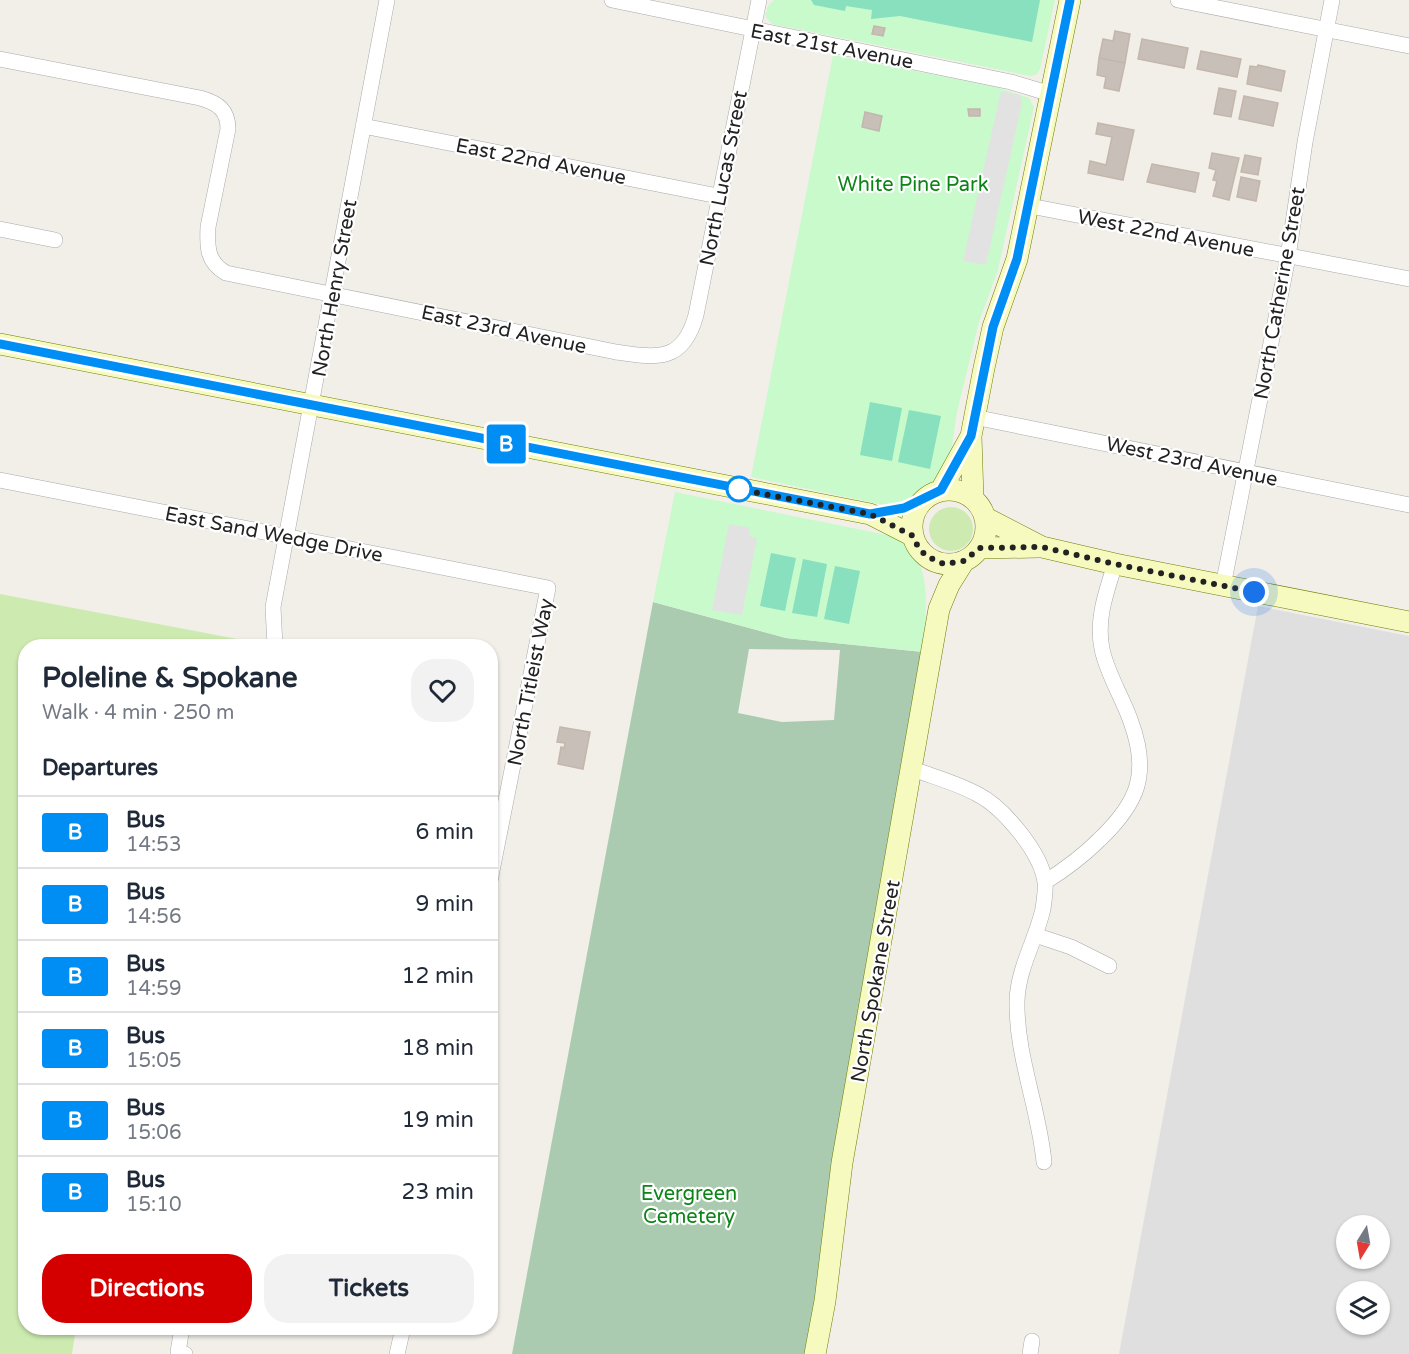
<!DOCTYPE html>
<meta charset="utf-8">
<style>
:root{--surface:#fff;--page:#f2f2f3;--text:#1f2937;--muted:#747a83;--line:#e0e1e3;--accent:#d40000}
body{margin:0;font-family:"Varela Round",sans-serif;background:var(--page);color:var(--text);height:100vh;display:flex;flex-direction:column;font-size:22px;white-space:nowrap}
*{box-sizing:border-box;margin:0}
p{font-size:20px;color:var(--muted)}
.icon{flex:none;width:33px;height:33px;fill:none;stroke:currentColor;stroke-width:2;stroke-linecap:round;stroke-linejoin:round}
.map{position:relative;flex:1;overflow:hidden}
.drawer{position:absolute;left:18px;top:639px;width:480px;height:696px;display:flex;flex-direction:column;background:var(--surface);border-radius:24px;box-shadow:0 2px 4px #0004}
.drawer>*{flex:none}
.badge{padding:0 12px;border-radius:4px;font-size:21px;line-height:39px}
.needle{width:39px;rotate:191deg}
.fabs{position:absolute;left:1336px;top:1215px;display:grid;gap:12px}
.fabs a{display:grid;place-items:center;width:54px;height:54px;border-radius:50%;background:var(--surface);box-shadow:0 2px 4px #0004;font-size:30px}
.you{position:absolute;width:30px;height:30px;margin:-15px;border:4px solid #fff;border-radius:50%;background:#1a73e8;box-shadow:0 0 0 9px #1a73e833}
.map>.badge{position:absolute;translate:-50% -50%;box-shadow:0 0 0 3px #fff}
h2{padding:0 24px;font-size:22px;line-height:54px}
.round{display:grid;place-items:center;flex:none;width:63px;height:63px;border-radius:24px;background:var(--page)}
.head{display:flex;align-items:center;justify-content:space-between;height:102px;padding:0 24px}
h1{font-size:28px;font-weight:800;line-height:45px}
.cta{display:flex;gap:12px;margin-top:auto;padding:12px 24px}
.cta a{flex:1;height:69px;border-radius:24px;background:var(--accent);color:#fff;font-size:24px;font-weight:800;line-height:69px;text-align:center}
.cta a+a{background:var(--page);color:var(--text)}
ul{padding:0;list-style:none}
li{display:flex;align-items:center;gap:18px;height:72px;padding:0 24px;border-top:2px solid var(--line)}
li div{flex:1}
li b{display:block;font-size:22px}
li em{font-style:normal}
li .badge{min-width:66px;font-weight:700;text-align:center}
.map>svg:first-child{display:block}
.residential{fill:#e0dfdf;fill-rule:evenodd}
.grass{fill:#cdebb0}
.cemetery{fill:#aacbaf;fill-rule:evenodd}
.park{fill:#c8facc}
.pitch{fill:#88e0be}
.parking{fill:#e2e2e2}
.building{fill:#c7bfb8;stroke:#c4b6ab;stroke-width:1.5}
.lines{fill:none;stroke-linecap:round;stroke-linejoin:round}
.street-casing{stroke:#a9a9a9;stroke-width:16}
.secondary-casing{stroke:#707d05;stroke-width:22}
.street{stroke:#fff;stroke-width:15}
.secondary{stroke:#f7fabf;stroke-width:21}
.line-casing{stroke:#fff;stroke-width:14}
.line{stroke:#008ef5;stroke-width:9}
.walk{stroke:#222;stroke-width:6;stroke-dasharray:0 10.8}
.stop-dot{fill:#fff;stroke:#008ef5;stroke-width:3}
.labels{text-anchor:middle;stroke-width:4.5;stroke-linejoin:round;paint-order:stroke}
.street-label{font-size:20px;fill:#222;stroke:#fff}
.park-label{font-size:20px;fill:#0c8416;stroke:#fff}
</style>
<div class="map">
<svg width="1409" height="1354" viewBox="0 0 1409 1354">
<rect width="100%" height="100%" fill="#f2efe9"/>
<!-- residential -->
<path class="residential" d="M1258 606 1409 636V1354H1119ZM1347 1226H1380V1258H1347ZM1347 1292H1380V1324H1347Z"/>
<!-- grass -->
<path class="grass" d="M929 529a22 22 0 1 1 44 0a22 22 0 1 1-44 0Z
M0 594 253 642 254 646H26V1328H76L72 1354H0Z"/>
<!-- cemetery -->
<path class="cemetery" d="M653 602 786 638 923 652 815 1354H512ZM749 649 840 650 834 720 782 722 738 713Z"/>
<!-- park -->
<path class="park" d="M774 0H1055L1040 69 1036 75 1030 76 772 24 765 16 768 6Z
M833 55 997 87 1029 98 1034 107 998 270 979 322 957 412 951 452 933 487 909 501 884 505 751 477Z
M675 492 892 536C937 557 925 611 923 652L786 638 653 602Z"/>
<!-- pitch -->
<path class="pitch" d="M811 0H1040L1032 42 900 16 871 19 872 10 846 6 845 11 814 5Z
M870 402 902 408 892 461 860 455Z
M909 410 941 416 930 469 898 462Z
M771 553 796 558 785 611 760 606Z
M803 559 827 564 817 617 792 613Z
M835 566 860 571 849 624 824 619Z"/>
<!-- parking -->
<path class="parking" d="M1001 91 1020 95 1022 103 986 265 963 261Z
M729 524 750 528 749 536 757 538 742 615 712 610Z"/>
<!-- building -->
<path class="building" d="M874 26 885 28 883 36 872 34Z
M1115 31 1130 34 1125 63 1099 58 1103 39 1113 41Z
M1142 39 1188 48 1184 68 1138 59Z
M1201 51 1241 59 1237 77 1197 69Z
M1099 58 1125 63 1119 91 1104 88 1106 77 1097 75Z
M1258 65 1285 71 1281 91 1247 84 1250 66 1257 67Z
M1219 88 1236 91 1231 117 1214 114Z
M1244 96 1278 103 1273 126 1239 119Z
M968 109H980V116H969Z
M865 112 882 116 879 131 862 127Z
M1098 123 1134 130 1123 180 1088 173 1090 161 1106 165 1112 137 1096 134Z
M1212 153 1239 158 1229 200 1213 196 1217 181 1213 180 1216 170 1209 168Z
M1245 155 1261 158 1258 175 1241 172Z
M1152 164 1199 173 1195 192 1147 182Z
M1241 177 1260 181 1256 201 1237 197Z
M560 727 590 732 583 769 558 764 561 747 564 748 565 743 557 742Z"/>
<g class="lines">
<defs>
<path id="street" d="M612 0 1011 82 1051 94
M1178 0 1409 46
M0 59 200 98C218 103 228 110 228 129L208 227C207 247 207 262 226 273L616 352C657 358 683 363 696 315L759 0
M363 126 718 196
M1030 206 1409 279
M0 229 55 240
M974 417 1409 505
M0 480 548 588 490 881
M1223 586 1288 257 1305 142 1332 0
M275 646 273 607 387 0
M913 769C934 777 957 783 977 794 1003 807 1041 852 1045 882 1046 890 1044 901 1043 909 1036 940 1018 968 1017 1001 1016 1056 1039 1108 1044 1162
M1045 882C1064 870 1083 856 1099 840 1138 803 1150 774 1131 722 1123 698 1107 674 1102 649 1096 619 1106 593 1115 564
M1035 935 1071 947 1109 966
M182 1328 178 1352 185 1354
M397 1354 403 1328
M1030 1354 1032 1341"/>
<path id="secondary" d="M0 344 870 514 913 536
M912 527a37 37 0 1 1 74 0a37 37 0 1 1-74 0Z
M941 490 971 436
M973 498 971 436 984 368 993 327 1017 259 1070 0
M986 518 1042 547 1115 564 1409 622
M980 548 1039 547
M815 1354 825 1301 842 1163 939 609 949 585 964 561"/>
</defs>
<!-- street casing -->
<use href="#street" class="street-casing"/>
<!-- secondary casing -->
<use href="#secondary" class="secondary-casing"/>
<!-- street -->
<use href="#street" class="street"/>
<!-- secondary -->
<use href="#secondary" class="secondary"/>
</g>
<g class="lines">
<defs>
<path id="line" d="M0 344 870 514 904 508 941 490 971 436 993 327 1017 259 1070 0"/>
</defs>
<!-- line casing -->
<use href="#line" class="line-casing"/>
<!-- line -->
<use href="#line" class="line"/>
<!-- walk -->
<path class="walk" d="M739 489 732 488 870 514 913 536 918 547 926 556 944 564 964 561 980 548 1042 547 1115 564 1254 592"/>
</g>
<!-- markers -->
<circle class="stop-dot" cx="739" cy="489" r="12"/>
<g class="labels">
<!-- street labels -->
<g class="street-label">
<text transform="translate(832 46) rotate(11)" y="7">East 21st Avenue</text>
<text transform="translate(541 161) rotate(11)" y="7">East 22nd Avenue</text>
<text transform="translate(723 178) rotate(-79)" y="7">North Lucas Street</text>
<text transform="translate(1166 233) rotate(11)" y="7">West 22nd Avenue</text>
<text transform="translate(334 288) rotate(-80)" y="7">North Henry Street</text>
<text transform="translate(1279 293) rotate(-80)" y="7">North Catherine Street</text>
<text transform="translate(504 329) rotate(12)" y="7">East 23rd Avenue</text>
<text transform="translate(1192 461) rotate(12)" y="7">West 23rd Avenue</text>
<text transform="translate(274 534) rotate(11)" y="7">East Sand Wedge Drive</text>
<text transform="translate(530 682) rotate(-79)" y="7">North Titleist Way</text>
<text transform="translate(875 981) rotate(-80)" y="7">North Spokane Street</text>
</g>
<!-- park labels -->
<g class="park-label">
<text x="913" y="191">White Pine Park</text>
<text x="689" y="1200">Evergreen<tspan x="689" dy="23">Cemetery</tspan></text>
</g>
</g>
</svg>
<div class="fabs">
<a><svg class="needle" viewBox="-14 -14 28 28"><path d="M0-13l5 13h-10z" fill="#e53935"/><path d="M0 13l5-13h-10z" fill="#747a83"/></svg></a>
<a><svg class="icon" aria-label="layers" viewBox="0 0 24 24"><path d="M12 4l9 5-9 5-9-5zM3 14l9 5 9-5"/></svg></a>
</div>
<div class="you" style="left:1254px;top:592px"></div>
<b class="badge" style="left:506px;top:444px;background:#008ef5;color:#fff">B</b>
<section class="drawer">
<div class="head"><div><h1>Poleline &amp; Spokane</h1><p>Walk · 4 min · 250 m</p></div><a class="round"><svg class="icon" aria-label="heart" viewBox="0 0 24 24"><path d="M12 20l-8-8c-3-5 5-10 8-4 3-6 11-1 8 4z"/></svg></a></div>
<h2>Departures</h2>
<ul>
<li><span class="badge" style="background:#008ef5;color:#fff">B</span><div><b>Bus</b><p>14:53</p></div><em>6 min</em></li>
<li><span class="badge" style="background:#008ef5;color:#fff">B</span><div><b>Bus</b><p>14:56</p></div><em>9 min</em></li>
<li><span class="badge" style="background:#008ef5;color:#fff">B</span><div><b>Bus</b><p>14:59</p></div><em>12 min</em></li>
<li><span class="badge" style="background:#008ef5;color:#fff">B</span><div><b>Bus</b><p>15:05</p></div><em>18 min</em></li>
<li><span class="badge" style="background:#008ef5;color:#fff">B</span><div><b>Bus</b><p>15:06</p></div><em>19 min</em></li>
<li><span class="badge" style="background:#008ef5;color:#fff">B</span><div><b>Bus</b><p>15:10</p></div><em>23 min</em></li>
</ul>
<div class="cta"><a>Directions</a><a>Tickets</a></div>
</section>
</div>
